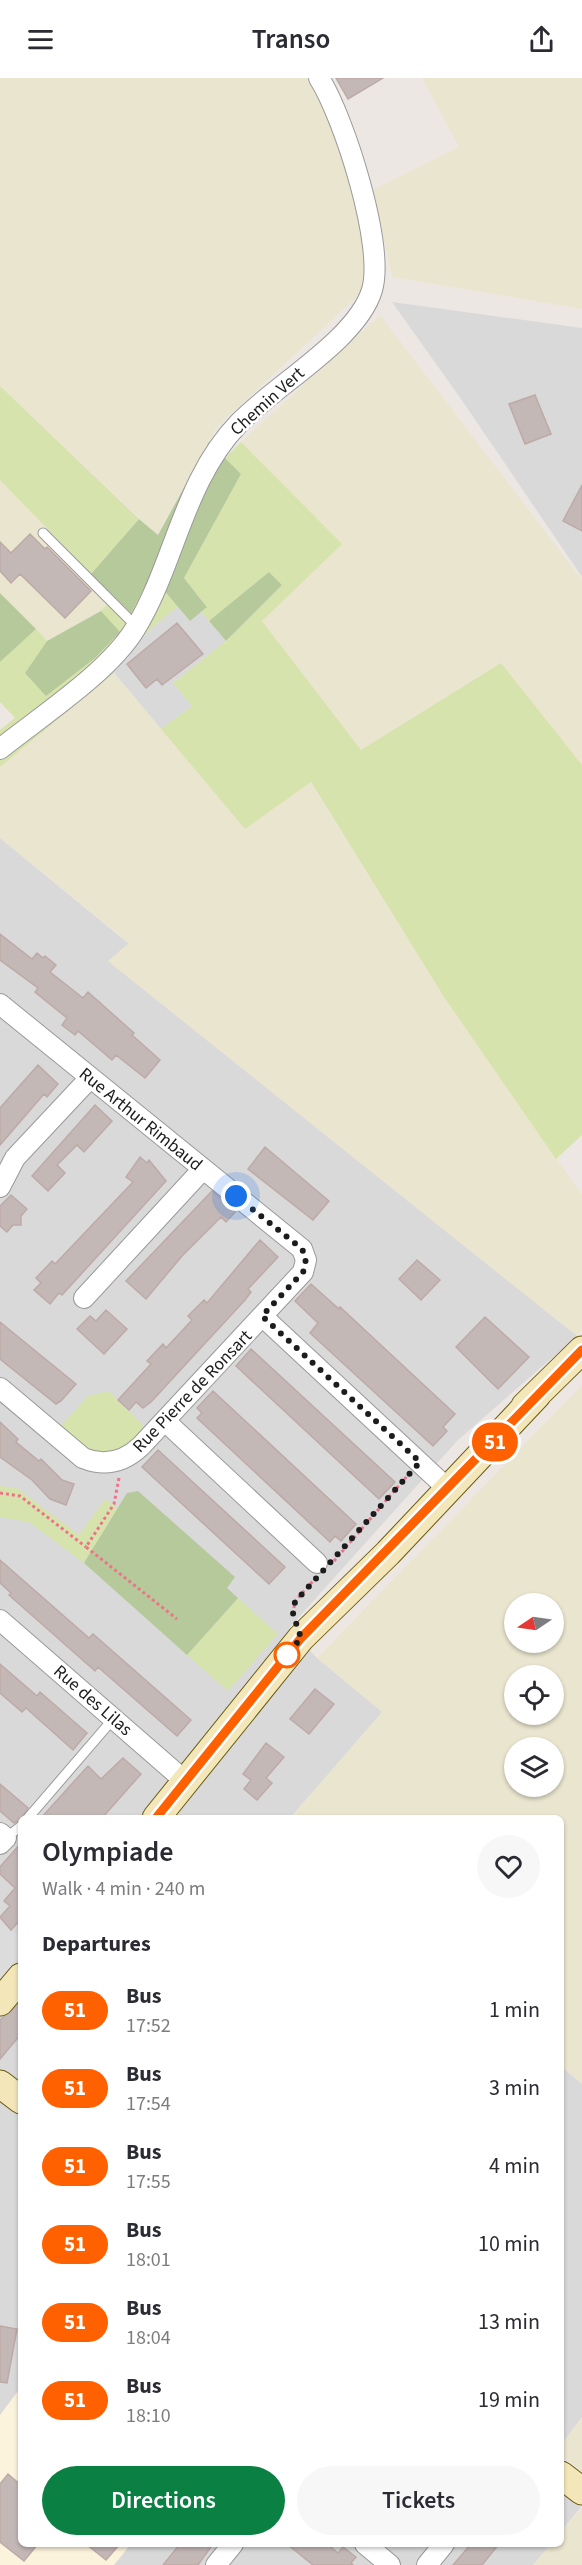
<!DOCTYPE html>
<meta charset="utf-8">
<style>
:root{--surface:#fff;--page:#f7f7f7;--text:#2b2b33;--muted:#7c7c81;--accent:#0b8043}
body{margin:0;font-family:"Source Sans 3",sans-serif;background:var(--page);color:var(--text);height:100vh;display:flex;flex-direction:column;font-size:22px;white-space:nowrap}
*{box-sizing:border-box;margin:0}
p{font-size:20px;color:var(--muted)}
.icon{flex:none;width:33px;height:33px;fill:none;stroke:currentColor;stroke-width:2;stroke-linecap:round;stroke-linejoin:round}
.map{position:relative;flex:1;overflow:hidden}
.details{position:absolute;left:18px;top:1737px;width:546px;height:732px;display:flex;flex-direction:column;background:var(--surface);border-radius:9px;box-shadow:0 2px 4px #0004}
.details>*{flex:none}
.badge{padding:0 12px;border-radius:20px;font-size:21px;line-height:39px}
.needle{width:39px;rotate:257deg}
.fabs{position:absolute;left:504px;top:1515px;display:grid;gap:12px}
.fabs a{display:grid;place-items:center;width:60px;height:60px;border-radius:50%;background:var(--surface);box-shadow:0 2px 4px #0004;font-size:30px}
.you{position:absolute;width:30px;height:30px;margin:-15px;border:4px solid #fff;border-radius:50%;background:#1a73e8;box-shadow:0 0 0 9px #1a73e833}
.map>.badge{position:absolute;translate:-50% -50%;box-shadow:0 0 0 3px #fff}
h2{padding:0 24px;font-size:22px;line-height:54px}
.round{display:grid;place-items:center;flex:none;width:63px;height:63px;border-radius:32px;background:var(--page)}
.summary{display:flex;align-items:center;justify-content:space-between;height:102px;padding:0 24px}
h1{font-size:28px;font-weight:600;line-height:45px}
.action{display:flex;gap:12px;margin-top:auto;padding:12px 24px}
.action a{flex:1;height:69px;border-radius:36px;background:var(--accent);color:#fff;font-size:24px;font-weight:600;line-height:69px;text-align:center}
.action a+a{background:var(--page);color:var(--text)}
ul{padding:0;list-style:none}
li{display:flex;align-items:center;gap:18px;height:78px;padding:0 24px}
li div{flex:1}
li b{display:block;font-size:22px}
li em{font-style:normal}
li .badge{min-width:66px;font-weight:700;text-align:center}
header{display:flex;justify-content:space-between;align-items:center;height:78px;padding:0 24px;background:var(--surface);font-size:27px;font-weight:600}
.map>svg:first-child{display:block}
.residential{fill:#dad9da}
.education{fill:#fcf3dd}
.farmland{fill:#eae5cf;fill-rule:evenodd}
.grass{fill:#d6e3ac}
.forest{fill:#b5c99b}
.parking{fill:#dcdcdc}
.building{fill:#c4b8b7;stroke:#bdaaa7;stroke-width:1.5}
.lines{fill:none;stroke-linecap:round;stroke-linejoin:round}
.service-casing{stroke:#999;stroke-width:11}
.minor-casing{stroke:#999;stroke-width:22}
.secondary-casing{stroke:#695a0e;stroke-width:29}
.path{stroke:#ed7388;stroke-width:3;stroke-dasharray:3 3;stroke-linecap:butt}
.service{stroke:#fff;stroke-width:9}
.minor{stroke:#fff;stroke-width:20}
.secondary{stroke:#f3e7ba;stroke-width:27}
.line-casing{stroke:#fff;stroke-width:14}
.line{stroke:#ff6000;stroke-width:9}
.walk{stroke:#1c1c1c;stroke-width:6;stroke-dasharray:0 10.8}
.stop-dot{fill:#fff;stroke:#ff6000;stroke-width:3}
.labels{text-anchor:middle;stroke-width:5;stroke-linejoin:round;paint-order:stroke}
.street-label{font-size:18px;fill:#1c1c1c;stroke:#fff}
</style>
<header><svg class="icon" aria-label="menu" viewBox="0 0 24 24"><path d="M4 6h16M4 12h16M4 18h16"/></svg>Transo<svg class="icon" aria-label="share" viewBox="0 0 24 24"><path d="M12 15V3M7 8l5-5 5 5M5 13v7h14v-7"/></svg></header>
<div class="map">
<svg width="582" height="2487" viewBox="0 0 582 2487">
<rect width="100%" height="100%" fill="#ede7e3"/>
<!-- residential -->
<path class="residential" d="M392 224 582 250V499L461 321Z
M178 528 190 542 201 534 226 563 173 605 192 628 161 651 110 590 133 566Z
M0 760 129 866 108 883 577 1258 458 1362 289 1550 317 1580 383 1634 290 1740H21V2466H551L533 2487H0Z
M561 1988 582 2006V2339L561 2367Z
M561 2413 581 2429 561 2453Z"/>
<!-- education -->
<path class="education" d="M18 2313 21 2316V2466H131L114 2487H0V2337Z"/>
<!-- farmland -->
<path class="farmland" d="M0 0H306L328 34 366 151 365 211 217 349 157 457 0 308Z
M422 0H582V231L392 199 373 112 459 69Z
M380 237 582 502V687L501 585 361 672 262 543 341 466 241 364Z
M0 402 114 520 101 533 47 563 0 515Z
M114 595 245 751 310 704 444 919 582 1117V1252L577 1258 108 883 129 865 0 760V689Z
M582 1307V2006L561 1988V1740H290L382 1634 317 1580ZM514 1526H554V1564H514ZM514 1598H554V1636H514ZM514 1670H554V1708H514Z
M582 2339V2393L561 2378V2367Z
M582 2430V2487H533L551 2466H561V2453Z"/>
<!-- grass -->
<path class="grass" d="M0 308 139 441 91 496 0 402Z
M241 364 342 466 262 543 361 672 501 585 582 687V1057L556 1081 444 919 311 704 245 751 161 651 192 628 173 605 226 563 282 507 269 494 209 543 201 534 207 528 184 500 241 396 225 380Z
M150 497 178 528 133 566 110 590 114 595 0 689V652L15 640 0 624V584L36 551 47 563 25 595 119 555 101 533 114 520 130 534Z
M109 1313 147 1351C110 1387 97 1383 61 1348L88 1318Z
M0 1408 17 1410 79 1457 105 1421 118 1430 84 1485 29 1444 0 1439Z
M238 1520 278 1556 228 1613 187 1577Z"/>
<!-- forest -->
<path class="forest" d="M209 364 241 396 184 500 207 529 190 543 151 497 131 535 91 496 139 441 158 457Z
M269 494 282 507 226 563 209 543Z
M0 515 36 551 0 584Z
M101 533 120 554 95 580 46 618 25 595 47 563Z
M138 1413 235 1499 227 1510 238 1520 187 1577 84 1485 127 1415Z"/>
<!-- parking -->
<path class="parking" d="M0 1843 21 1859V1877L0 1902Z"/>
<!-- building -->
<path class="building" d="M336 0H383L348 21Z
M535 317 551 356 525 366 509 326Z
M582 407V453L563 443Z
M30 456 45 471 47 469 91 513 65 540 20 496 11 505 0 493V464L11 475Z
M177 545 203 576 162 607 157 601 146 610 127 586Z
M0 856 32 881 37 875 43 880 45 878 56 887 50 894 83 920 88 914 134 955 132 957 160 982 145 1000 116 977 112 982 78 953 75 957 62 947 67 940 35 914 38 910 0 882Z
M38 987 58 1006 47 1019 44 1016 0 1067V1030Z
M95 1027 112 1043 84 1074 77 1067 57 1087 65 1095 48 1113 32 1098Z
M265 1069 329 1123 313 1142 248 1091Z
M140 1079 147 1085 149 1082 166 1103 62 1217 59 1215 50 1226 34 1212 41 1205 36 1200 52 1183 55 1186 133 1104 126 1099Z
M212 1113 236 1133 226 1144 221 1139 182 1178 146 1221 126 1203Z
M11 1117 27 1131 21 1138V1147H13L7 1154 0 1148V1128Z
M260 1162 278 1179 248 1211 251 1214 245 1222 151 1324 143 1330 136 1324 129 1332 118 1322 151 1286 147 1283 163 1266 166 1270 192 1242 188 1238 204 1222 207 1225Z
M417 1182 440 1202 421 1222 399 1201Z
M311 1206 339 1231 340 1229 455 1336 443 1349 447 1353 433 1368 310 1255 318 1245 295 1223Z
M106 1232 127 1251 104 1276 77 1251 90 1238 96 1243Z
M485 1239 529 1279 498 1311 456 1269Z
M0 1244 76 1306 61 1323 56 1326 0 1281Z
M251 1271 395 1404 379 1421 236 1288Z
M213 1313 356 1446 341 1463 335 1458 330 1464 197 1340 202 1335 197 1330Z
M0 1344 18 1361 16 1364 39 1383 41 1381 62 1402 74 1406 66 1427 50 1421 32 1402 0 1379Z
M158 1372 285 1489 269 1506 142 1389Z
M0 1482 89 1560 93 1556 191 1642 177 1658 98 1589 95 1593 9 1517 11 1515 0 1505Z
M0 1586 37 1618 40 1614 87 1655 73 1672 26 1630 22 1634 0 1615Z
M315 1611 334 1626 309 1656 290 1641Z
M266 1665 284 1679 266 1700 272 1705 257 1722 244 1711 251 1702 243 1696Z
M123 1680 141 1696 102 1740H41L88 1688 101 1701Z
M0 1706 28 1730 21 1741 14 1745 0 1733Z
M21 1765V1841L11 1852 0 1839 10 1828 4 1823 15 1810 0 1796V1789Z
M21 1923V1956L0 1981V1942Z
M0 2248 17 2251 7 2305 0 2304Z
M8 2396 21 2407V2466H38L24 2483 0 2464V2406Z
M86 2466H120L106 2482Z
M180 2466H213L198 2487H163Z
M287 2466H327L338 2475 343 2469 356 2479 351 2485 353 2487H313Z
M471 2466H499L482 2487H453Z"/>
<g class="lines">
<defs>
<path id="service" d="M43 455 136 548
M28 1740 114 1640
M6 1760 21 1748"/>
<path id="minor" d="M0 671C41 638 108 595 135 551 175 486 183 403 239 345 275 307 357 262 372 212 385 168 344 39 319 0
M0 926 302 1171 306 1182 303 1194 141 1368C124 1384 105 1389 83 1380L0 1310
M0 1109 15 1080 90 1000
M84 1220 203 1091
M262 1238 448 1411
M165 1343 317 1485
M0 1542 185 1703
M0 1755 6 1760 0 1766
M365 2466 390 2487
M216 2487 233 2466
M427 2487 444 2466"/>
<path id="secondary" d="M525 1328 582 1272
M156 1740 301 1560 388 1475 537 1317
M0 1924 21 1899
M0 2006 21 2022
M561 2397 582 2413"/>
</defs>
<!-- service casing -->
<use href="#service" class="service-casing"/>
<!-- minor casing -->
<use href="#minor" class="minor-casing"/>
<!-- secondary casing -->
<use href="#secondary" class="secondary-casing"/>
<!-- path -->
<path class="path" d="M119 1400 114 1426 86 1469 177 1541
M0 1415 20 1418 86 1469
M334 1483 408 1397
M293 1536 295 1523 314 1502"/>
<!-- service -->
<use href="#service" class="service"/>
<!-- minor -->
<use href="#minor" class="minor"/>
<!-- secondary -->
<use href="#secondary" class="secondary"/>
</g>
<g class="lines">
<defs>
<path id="line" d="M156 1740 301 1560 582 1272"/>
</defs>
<!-- line casing -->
<use href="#line" class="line-casing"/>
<!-- line -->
<use href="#line" class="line"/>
<!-- walk -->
<path class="walk" d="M236 1118 302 1171C306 1179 307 1186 303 1194L262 1238 420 1384 295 1524 293 1536 301 1560 287 1577"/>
</g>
<!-- markers -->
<circle class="stop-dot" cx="287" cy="1577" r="12"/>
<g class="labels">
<!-- street labels -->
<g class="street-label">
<text transform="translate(267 323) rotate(-42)" y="6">Chemin Vert</text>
<text transform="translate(141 1041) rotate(39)" y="6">Rue Arthur Rimbaud</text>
<text transform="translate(192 1313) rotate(-46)" y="6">Rue Pierre de Ronsart</text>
<text transform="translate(93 1622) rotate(41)" y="6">Rue des Lilas</text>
</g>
</g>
</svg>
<div class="fabs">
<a><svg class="needle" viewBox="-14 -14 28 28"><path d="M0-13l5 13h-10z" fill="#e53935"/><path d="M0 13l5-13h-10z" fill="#7c7c81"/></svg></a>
<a><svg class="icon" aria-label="locate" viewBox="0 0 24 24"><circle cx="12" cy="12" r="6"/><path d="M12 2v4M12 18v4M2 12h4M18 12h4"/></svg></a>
<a><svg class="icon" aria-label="layers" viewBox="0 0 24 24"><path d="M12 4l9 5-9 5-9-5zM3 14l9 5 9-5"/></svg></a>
</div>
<div class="you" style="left:236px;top:1118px"></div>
<b class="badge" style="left:495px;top:1364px;background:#ff6000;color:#fff">51</b>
<section class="details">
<div class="summary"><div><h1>Olympiade</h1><p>Walk · 4 min · 240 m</p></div><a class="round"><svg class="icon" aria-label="heart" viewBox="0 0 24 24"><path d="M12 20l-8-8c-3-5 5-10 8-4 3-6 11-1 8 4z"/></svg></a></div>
<h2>Departures</h2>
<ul>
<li><span class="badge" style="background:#ff6000;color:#fff">51</span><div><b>Bus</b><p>17:52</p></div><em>1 min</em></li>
<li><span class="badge" style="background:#ff6000;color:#fff">51</span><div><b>Bus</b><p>17:54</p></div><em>3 min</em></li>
<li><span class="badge" style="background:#ff6000;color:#fff">51</span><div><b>Bus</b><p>17:55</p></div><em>4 min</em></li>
<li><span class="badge" style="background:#ff6000;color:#fff">51</span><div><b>Bus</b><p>18:01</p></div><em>10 min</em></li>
<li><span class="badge" style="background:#ff6000;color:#fff">51</span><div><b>Bus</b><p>18:04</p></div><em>13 min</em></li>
<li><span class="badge" style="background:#ff6000;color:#fff">51</span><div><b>Bus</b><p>18:10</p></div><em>19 min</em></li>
</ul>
<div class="action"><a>Directions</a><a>Tickets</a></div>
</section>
</div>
